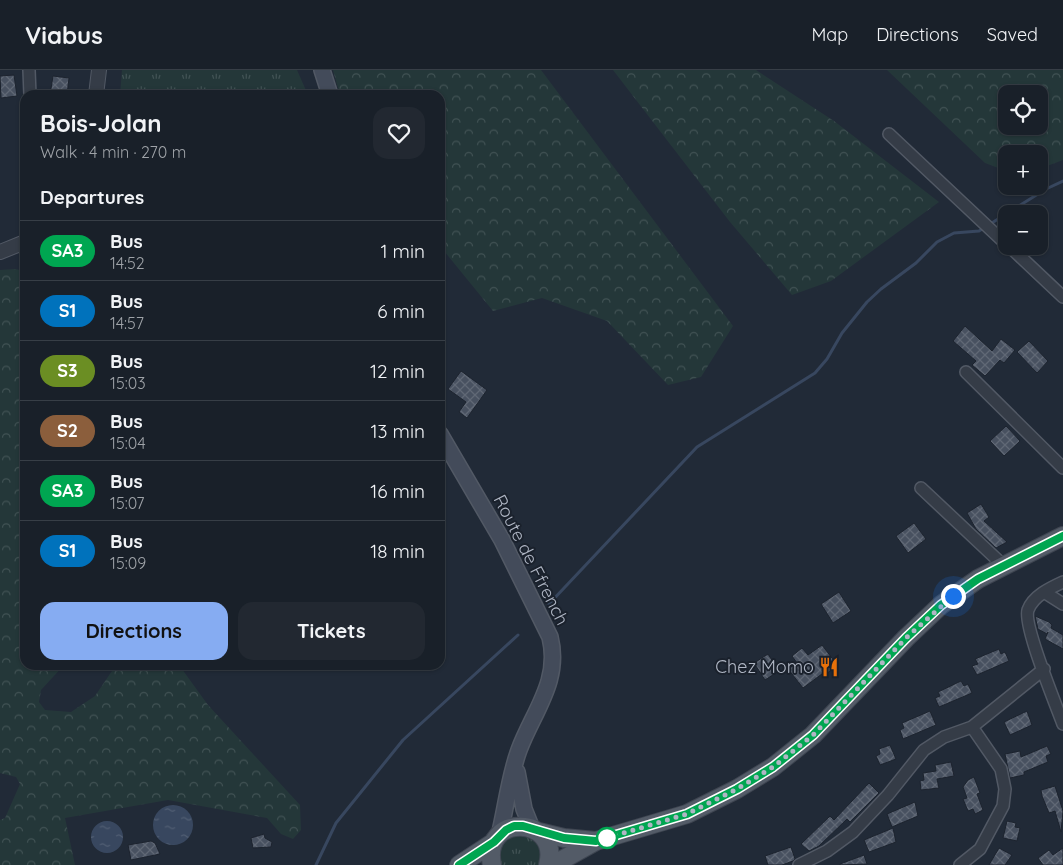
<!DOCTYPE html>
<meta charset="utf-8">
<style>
:root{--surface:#192029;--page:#222831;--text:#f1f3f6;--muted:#9fa3a8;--line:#373e46;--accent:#86acf2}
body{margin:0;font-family:Quicksand,sans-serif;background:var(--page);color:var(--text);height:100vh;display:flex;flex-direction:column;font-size:19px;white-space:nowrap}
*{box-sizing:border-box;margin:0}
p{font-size:16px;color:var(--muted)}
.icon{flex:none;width:28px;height:28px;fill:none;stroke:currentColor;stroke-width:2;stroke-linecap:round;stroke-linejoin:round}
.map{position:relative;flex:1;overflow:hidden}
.side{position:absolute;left:20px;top:20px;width:425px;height:580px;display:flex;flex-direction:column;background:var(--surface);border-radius:15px;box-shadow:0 1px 4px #0004,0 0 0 1px var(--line)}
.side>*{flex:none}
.badge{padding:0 10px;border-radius:16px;font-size:18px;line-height:32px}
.buttons{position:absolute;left:998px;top:15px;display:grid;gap:10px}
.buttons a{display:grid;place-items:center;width:50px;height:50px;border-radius:10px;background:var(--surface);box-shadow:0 1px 4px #0004,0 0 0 1px var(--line);font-size:25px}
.you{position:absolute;width:25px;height:25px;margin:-12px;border:4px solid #fff;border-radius:50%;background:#1a73e8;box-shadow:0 0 0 8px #1a73e833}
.map>.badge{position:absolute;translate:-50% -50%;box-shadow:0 0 0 2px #fff}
h2{padding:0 20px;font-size:19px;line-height:45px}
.round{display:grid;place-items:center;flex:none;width:52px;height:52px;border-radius:15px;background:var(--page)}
.headline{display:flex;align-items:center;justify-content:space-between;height:85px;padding:0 20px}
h1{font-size:24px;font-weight:700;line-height:38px}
.button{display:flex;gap:10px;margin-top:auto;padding:10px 20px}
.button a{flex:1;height:58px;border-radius:15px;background:var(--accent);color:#111;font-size:20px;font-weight:700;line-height:58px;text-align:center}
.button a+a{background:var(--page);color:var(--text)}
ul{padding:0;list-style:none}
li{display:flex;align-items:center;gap:15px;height:60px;padding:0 20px;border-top:1px solid var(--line)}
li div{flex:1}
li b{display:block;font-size:19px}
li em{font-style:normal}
li .badge{min-width:55px;font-weight:700;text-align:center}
header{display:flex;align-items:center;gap:30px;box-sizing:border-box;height:70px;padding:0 25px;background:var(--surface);border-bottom:1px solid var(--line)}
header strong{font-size:24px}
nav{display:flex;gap:28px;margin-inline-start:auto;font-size:18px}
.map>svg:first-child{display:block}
.grass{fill:url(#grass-tufts)}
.forest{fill:url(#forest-crowns);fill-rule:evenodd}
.water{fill:url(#water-ripples)}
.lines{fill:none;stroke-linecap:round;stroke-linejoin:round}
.stream{stroke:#38475f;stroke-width:3}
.building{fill:url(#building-cross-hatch);stroke:#1c232e}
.minor-casing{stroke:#525965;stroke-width:14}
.tertiary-casing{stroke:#525965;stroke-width:16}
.secondary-casing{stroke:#525965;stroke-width:18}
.primary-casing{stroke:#3e4551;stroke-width:20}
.minor{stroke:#353c47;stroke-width:11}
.tertiary{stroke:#353c47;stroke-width:14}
.secondary{stroke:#434b5a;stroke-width:15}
.primary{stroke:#535b67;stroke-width:18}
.line-casing{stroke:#fff;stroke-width:11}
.line{stroke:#00a651;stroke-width:8}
.walk{stroke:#afb6c4;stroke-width:5;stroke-dasharray:0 9}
.stop-dot{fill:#fff;stroke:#00a651;stroke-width:2.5}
.labels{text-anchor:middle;stroke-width:4;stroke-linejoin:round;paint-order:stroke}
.street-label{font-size:18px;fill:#afb6c4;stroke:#1a212c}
.poi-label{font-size:18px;fill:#afb6c4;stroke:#1a212c;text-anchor:end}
</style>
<header>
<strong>Viabus</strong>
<nav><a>Map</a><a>Directions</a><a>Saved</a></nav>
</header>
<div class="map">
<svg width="1063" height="795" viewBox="0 0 1063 795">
<defs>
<pattern id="grass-tufts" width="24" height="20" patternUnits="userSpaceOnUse" patternTransform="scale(1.25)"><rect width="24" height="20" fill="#243739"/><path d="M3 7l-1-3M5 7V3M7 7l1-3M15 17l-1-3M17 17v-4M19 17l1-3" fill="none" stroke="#415254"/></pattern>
<pattern id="forest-crowns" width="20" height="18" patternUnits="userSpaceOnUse" patternTransform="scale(1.25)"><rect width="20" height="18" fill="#243739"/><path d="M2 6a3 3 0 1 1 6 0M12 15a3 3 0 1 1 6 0" fill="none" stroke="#415254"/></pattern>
<pattern id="water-ripples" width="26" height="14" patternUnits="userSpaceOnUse" patternTransform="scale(1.25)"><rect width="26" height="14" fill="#38475f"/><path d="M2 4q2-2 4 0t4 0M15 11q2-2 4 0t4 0" fill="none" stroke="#525f74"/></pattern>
<pattern id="building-cross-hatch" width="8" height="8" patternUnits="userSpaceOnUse" patternTransform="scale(1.25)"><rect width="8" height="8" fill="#485160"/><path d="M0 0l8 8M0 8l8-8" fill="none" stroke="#606875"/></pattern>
</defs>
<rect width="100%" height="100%" fill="#212a37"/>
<!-- grass -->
<path class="grass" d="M122 0H297L308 25H120Z
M517 762 539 770 543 795H500C499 775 499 773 517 762Z"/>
<!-- forest -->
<path class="forest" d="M333 0H541L733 256 701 307 668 315 607 251 542 228 493 241 440 176V25H340Z
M613 0H756L834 51 939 132 831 211 792 225 730 152Z
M887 0H1063V90L1039 99V84H1006V101L985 93ZM1006 24H1039V56H1006Z
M15 199 25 201V595H64L41 620 39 632 45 640 71 642 95 626 116 595H179L208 635 300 735 301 760 293 769 281 764 267 748 168 730 65 748 75 795H0V750L5 748 20 714 16 707 0 703V200Z"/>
<!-- water -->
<path class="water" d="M153 755a20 20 0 1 1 40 0a20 20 0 1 1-40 0Z
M91 767a16 16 0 1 1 32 0a16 16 0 1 1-32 0Z"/>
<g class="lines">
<!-- stream -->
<path class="stream" d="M549 534 697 377 815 303 827 289 842 263 867 232 881 219 916 193 937 172 954 163 979 161 1046 119 1063 111
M316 795 336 753 403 670 518 565"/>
</g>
<!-- building -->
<path class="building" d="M14 5 17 26 1 28 0 6Z
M53 6 69 8 67 25H50Z
M965 256 992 281 1001 269 1015 280 1004 293 1000 290 985 306 972 295 976 291 953 271Z
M1029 271 1048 291 1037 303 1017 282Z
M461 301 487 320 467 348 459 342 466 332 448 319Z
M1006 356 1020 371 1004 386 990 371Z
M981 434 989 447 984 451 1007 472 996 478 976 459 967 443Z
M914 453 926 469 908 483 896 466Z
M839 522 851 541 833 553 821 534Z
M1035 546 1049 552 1052 555 1051 558 1063 565V579L1045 569 1048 562 1047 564 1038 559Z
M822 575 838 596 827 603 826 601 803 618 788 599 797 593 792 586 802 578 808 585Z
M999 579 1001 584 1005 582 1009 591 977 605 972 596 978 594 975 589Z
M768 584 779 601 765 610 754 593Z
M961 611 964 616 968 614 972 623 939 637 935 628 940 626 938 622Z
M930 641 936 655 903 669 900 660 904 658 902 653Z
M1027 641 1032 655 1010 665 1004 652Z
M890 675 896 689 880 695 876 686 880 684 879 679Z
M1047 676 1051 684 1046 686 1048 692 1024 702V705L1010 708 1005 684 1020 681 1021 687Z
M951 692 954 706 937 709 939 718 921 720 920 711 924 710 923 703 936 701 935 695Z
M974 707 980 723 977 724 983 740 975 744 973 739 968 741 963 729 967 728 963 717 968 710Z
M869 713 879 723 850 752 847 749 819 776 809 781 801 774 830 746 834 750Z
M1055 716 1063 741 1061 762 1055 741 1049 743 1042 726 1041 720Z
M915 732 918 746 892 757 887 744Z
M1007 751 1016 753 1015 757 1020 758 1017 771 1003 768Z
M893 758 896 772 869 782 864 770Z
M264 764 265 768 272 772 271 777 253 778 251 768Z
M151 771 155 773 160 784 131 790 128 775Z
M791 777 795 789 793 791 782 795H768L765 786Z
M999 778 1012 785 1005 795H989Z
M1063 778V795H1043L1038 788 1049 780 1053 785Z
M864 785 867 794 840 795V794Z"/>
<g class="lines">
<defs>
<path id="minor" d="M29 0 30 25
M889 64 1006 174
M1009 176 1063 227
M966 302 1063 398
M921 418 1004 496
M1063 512C1050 518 1033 526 1028 540 1023 555 1056 635 1063 654
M1044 522 1063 534
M799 795 827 781 853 762 888 725 924 680 944 667 972 657
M960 795 980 779 1003 736 1005 719 1001 699 972 657 1044 599"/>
<path id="tertiary" d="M96 25 99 0
M0 182 25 172"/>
<path id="secondary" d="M322 0 330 25
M440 364 502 470 550 567C561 611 533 642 519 680 509 707 506 738 499 766
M517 702 524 739 532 759"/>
<path id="primary" d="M539 762 564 768 595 771
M459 795 494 772
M492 795C481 742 561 746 548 795
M553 795 596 771 687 744 737 719 773 697 813 665 906 568 941 535 978 509 1063 466"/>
</defs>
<!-- minor casing -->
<use href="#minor" class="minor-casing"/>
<!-- tertiary casing -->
<use href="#tertiary" class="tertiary-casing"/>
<!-- secondary casing -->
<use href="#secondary" class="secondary-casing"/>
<!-- primary casing -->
<use href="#primary" class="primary-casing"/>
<!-- minor -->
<use href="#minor" class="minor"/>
<!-- tertiary -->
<use href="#tertiary" class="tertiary"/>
<!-- secondary -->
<use href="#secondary" class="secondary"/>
<!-- primary -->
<use href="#primary" class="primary"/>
</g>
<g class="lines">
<defs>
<path id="line" d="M459 795 494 772 506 760 514 756H523L564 768 596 771 687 744 737 719 773 697 813 665 906 568 941 535 978 509 1063 466"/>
</defs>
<!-- line casing -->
<use href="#line" class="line-casing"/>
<!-- line -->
<use href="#line" class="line"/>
<!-- walk -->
<path class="walk" d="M607 768 687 744 737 719 773 697 813 665 906 568 953 526"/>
</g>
<!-- icons -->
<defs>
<symbol id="restaurant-bare" viewBox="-9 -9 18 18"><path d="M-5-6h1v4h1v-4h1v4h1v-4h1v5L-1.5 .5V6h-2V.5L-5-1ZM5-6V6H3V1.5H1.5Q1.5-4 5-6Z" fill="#e8710a" stroke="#1a212c" stroke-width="2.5" paint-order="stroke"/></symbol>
</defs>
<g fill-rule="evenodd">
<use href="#restaurant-bare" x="815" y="583" width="28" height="28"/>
</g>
<!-- markers -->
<circle class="stop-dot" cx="607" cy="768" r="10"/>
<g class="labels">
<!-- street labels -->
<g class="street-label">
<text transform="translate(531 490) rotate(63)" y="6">Route de Ffrench</text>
</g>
<!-- poi labels -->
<g class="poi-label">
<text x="814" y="603">Chez Momo</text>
</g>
</g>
</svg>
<div class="buttons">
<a><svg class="icon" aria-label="locate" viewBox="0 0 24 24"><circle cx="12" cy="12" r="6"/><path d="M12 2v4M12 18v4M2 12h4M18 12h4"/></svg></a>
<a>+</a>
<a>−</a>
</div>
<div class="you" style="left:953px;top:526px"></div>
<section class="side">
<div class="headline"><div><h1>Bois-Jolan</h1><p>Walk · 4 min · 270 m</p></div><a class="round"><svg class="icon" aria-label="heart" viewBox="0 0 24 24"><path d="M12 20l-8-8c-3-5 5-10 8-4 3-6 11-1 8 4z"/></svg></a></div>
<h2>Departures</h2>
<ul>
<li><span class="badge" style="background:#00a651;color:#fff">SA3</span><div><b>Bus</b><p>14:52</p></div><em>1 min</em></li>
<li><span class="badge" style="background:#0072bc;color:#fff">S1</span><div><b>Bus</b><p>14:57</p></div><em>6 min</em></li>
<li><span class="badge" style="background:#6b8e23;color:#fff">S3</span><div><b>Bus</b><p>15:03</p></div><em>12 min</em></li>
<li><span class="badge" style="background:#8b5e3c;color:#fff">S2</span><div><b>Bus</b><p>15:04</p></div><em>13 min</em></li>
<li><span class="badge" style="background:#00a651;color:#fff">SA3</span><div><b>Bus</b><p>15:07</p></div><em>16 min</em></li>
<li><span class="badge" style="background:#0072bc;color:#fff">S1</span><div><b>Bus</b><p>15:09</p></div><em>18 min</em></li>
</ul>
<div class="button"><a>Directions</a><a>Tickets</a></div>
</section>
</div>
